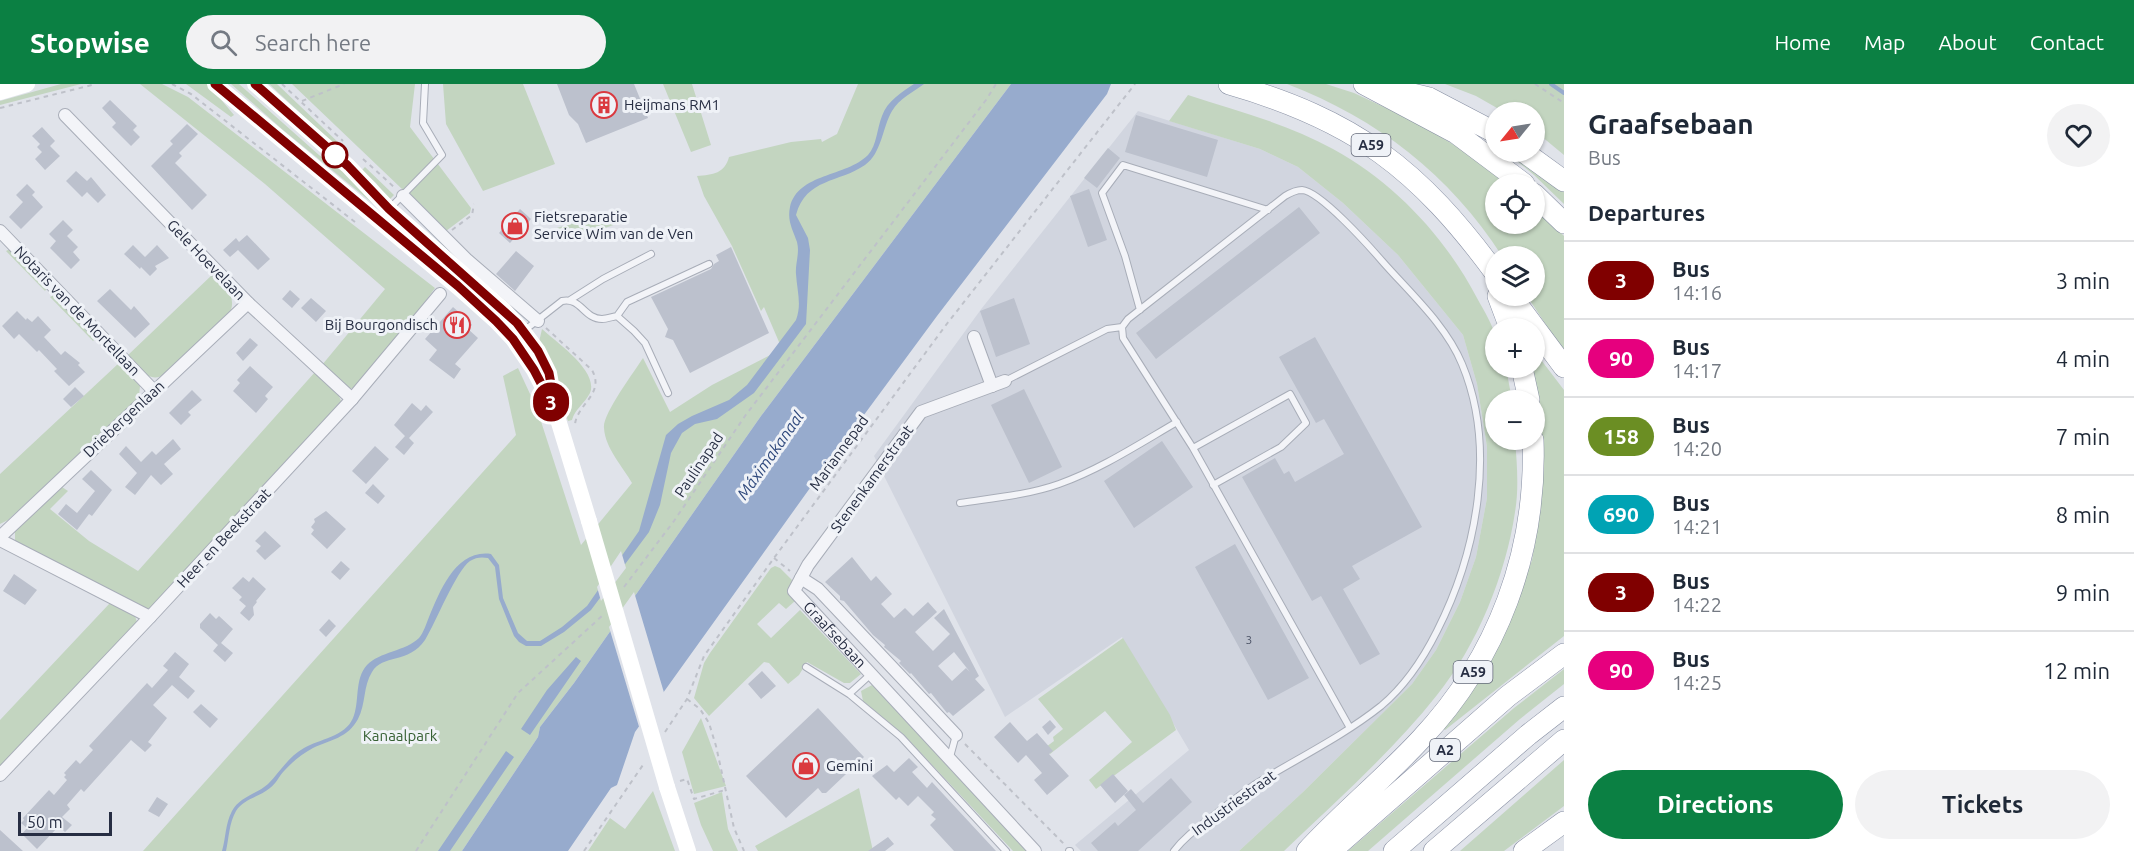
<!DOCTYPE html>
<meta charset="utf-8">
<style>
:root{--surface:#fff;--page:#f2f2f3;--text:#1f2937;--muted:#747a83;--line:#e0e1e3;--accent:#0b8043}
body{margin:0;font-family:Ubuntu,sans-serif;background:var(--page);color:var(--text);height:100vh;display:flex;flex-direction:column;font-size:22px;white-space:nowrap}
*{box-sizing:border-box;margin:0}
p{font-size:20px;color:var(--muted)}
.icon{flex:none;width:33px;height:33px;fill:none;stroke:currentColor;stroke-width:2;stroke-linecap:round;stroke-linejoin:round}
.map{position:relative;flex:1;overflow:hidden}
.side{display:flex;flex-direction:column;background:var(--surface);width:570px}
.side>*{flex:none}
.badge{padding:0 12px;border-radius:20px;font-size:21px;line-height:39px}
.needle{width:39px;rotate:240deg}
.controls{position:absolute;left:1485px;top:18px;display:grid;gap:12px}
.controls a{display:grid;place-items:center;width:60px;height:60px;border-radius:50%;background:var(--surface);box-shadow:0 2px 4px #0004;font-size:30px}
.scale{position:absolute;left:18px;bottom:15px;width:94px;box-sizing:border-box;padding-left:6px;border:3px solid #272e43;border-top:0;font-size:16px;line-height:21px;white-space:nowrap;color:#272e43;-webkit-text-stroke:4px #eff2f7;paint-order:stroke}
.map>.badge{position:absolute;translate:-50% -50%;box-shadow:0 0 0 3px #fff}
h2{padding:0 24px;font-size:22px;line-height:54px}
.round{display:grid;place-items:center;flex:none;width:63px;height:63px;border-radius:32px;background:var(--page)}
.headline{display:flex;align-items:center;justify-content:space-between;height:102px;padding:0 24px}
h1{font-size:28px;font-weight:700;line-height:45px}
.cta{display:flex;gap:12px;margin-top:auto;padding:12px 24px}
.cta a{flex:1;height:69px;border-radius:36px;background:var(--accent);color:#fff;font-size:24px;font-weight:700;line-height:69px;text-align:center}
.cta a+a{background:var(--page);color:var(--text)}
ul{padding:0;list-style:none}
li{display:flex;align-items:center;gap:18px;height:78px;padding:0 24px;border-top:2px solid var(--line)}
li div{flex:1}
li b{display:block;font-size:22px}
li em{font-style:normal}
li .badge{min-width:66px;font-weight:700;text-align:center}
header{display:flex;align-items:center;gap:36px;box-sizing:border-box;height:84px;padding:0 30px;background:var(--accent);color:#fff}
header strong{font-size:28px}
nav{display:flex;gap:33px;margin-inline-start:auto;font-size:21px}
.search{width:420px;height:54px;background:var(--page);display:flex;align-items:center;gap:15px;box-sizing:border-box;padding:0 21px;border-radius:33px;color:var(--muted);font-size:22px}
main{display:flex;flex:1;min-height:0}
.map>svg:first-child{display:block}
.built{fill:#d1d5df}
.green{fill:#c3d5c0}
.water{fill:#97abcd}
.pier{fill:#e0e3ea}
.lines{fill:none;stroke-linecap:round;stroke-linejoin:round}
.stream{stroke:#97abcd;stroke-width:4}
.building{fill:#bcc1cd;fill-rule:evenodd}
.lane-casing{stroke:#a8adb8;stroke-width:8}
.street-casing{stroke:#a8adb8;stroke-width:14}
.highway-casing{stroke:#868ea2;stroke-width:22}
.path{stroke:#bec1c9;stroke-width:2;stroke-dasharray:4.5 4.5;stroke-linecap:butt}
.lane{stroke:#f3f4f8;stroke-width:6}
.street{stroke:#f3f4f8;stroke-width:12}
.secondary{stroke:#fff;stroke-width:16}
.highway{stroke:#fff;stroke-width:21}
.secondary-bridge{stroke:#fff;stroke-width:16}
.line-casing{stroke:#fff;stroke-width:14}
.line{stroke:#800000;stroke-width:9}
.stop-dot{fill:#fff;stroke:#800000;stroke-width:3}
.labels{text-anchor:middle;stroke-width:6;stroke-linejoin:round;paint-order:stroke}
.number-label{font-size:12px;fill:#4c5366}
.shield{fill:#eff2f7;stroke:#636979;stroke-width:1.5}
.shield-label{font-size:14px;font-weight:bold;fill:#272e43}
.poi-label{font-size:15px;fill:#272e43;stroke:#eff2f7;text-anchor:start}
.street-label{font-size:15px;fill:#272e43;stroke:#eff2f7}
.park-label{font-size:15px;fill:#366033;stroke:#eff2f7}
.water-label{font-size:16px;font-style:italic;fill:#2d477b;stroke:#eff2f7}
</style>
<header>
<strong>Stopwise</strong>
<div class="search"><svg class="icon" aria-label="search" viewBox="0 0 24 24"><circle cx="10" cy="10" r="6"/><path d="M15 15l6 6"/></svg>Search here</div>
<nav><a>Home</a><a>Map</a><a>About</a><a>Contact</a></nav>
</header>
<main>
<div class="map">
<svg width="1564" height="767" viewBox="0 0 1564 767">
<rect width="100%" height="100%" fill="#e0e3ea"/>
<!-- built -->
<path class="built" d="M1138 27 1260 65 1298 83 1343 119 1398 171 1463 251 1477 300 1487 363V414L1476 473 1460 518 1436 566 1412 600 1303 708 1239 767H1081L1075 761 1189 666 1122 553 1005 633 874 372 982 224Z"/>
<!-- green -->
<path class="green" d="M61 0H81L0 21V17Z
M140 0H162L188 13 435 204 401 251 354 304 347 305 322 281 385 205 265 100Z
M186 0H208L234 31 231 33Z
M231 0H239L319 71 344 88 398 140 283 46Z
M269 0H277L341 61 338 64Z
M292 0H415L410 43 471 124 470 129 446 147Z
M443 0H523L555 80 483 107 446 40Z
M663 0H692L711 61 691 68Z
M858 0H1011L761 332 574 599 540 643 538 653 462 767H143L516 351 503 292 518 284 537 325 581 461 632 399C623 383 605 364 604 344 602 331 634 288 643 274L670 328 712 301 782 265 764 223 761 227 732 162 704 112 697 92C713 91 725 89 729 73L791 58 821 55 822 58 837 50Z
M1287 0H1326L1354 9 1416 38 1469 70 1509 100H1496V140H1534L1535 123 1564 152V268L1527 212H1534V172H1502C1450 91 1378 35 1287 0Z
M1445 0H1564V71L1535 47 1534 28H1504L1476 12Z
M1188 11C1237 27 1288 40 1333 65 1395 99 1445 153 1477 214 1484 227 1494 242 1496 256 1497 265 1496 275 1496 284H1506L1512 316H1496V356H1515C1517 379 1519 405 1515 428 1506 490 1477 562 1437 611 1392 668 1336 717 1284 767H1239L1303 708 1412 600 1436 566 1460 518 1476 473 1487 414V363L1477 300 1463 251 1398 171 1343 119 1298 83 1260 65 1169 37Z
M1506 68H1510L1564 108V120L1534 91Z
M365 83 394 111 389 116 376 99 362 86Z
M617 126 622 138 568 157 550 146Z
M10 165 47 204 45 207 6 167Z
M213 190C223 201 236 210 231 226L164 291C148 300 137 282 127 272Z
M54 211 96 254 93 257 50 213Z
M542 245C556 258 599 287 590 309 585 319 575 325 572 336L568 337 551 285 539 258Z
M1535 268 1564 306V552L1445 646 1442 644 1478 594 1504 552 1532 476 1539 435 1544 382 1539 320 1530 284H1534Z
M119 279 140 302 139 312 136 317 8 436 0 440V390Z
M315 288 339 312 341 317 340 320 150 524 146 525 15 457V447L62 403 68 407 50 425 89 457 138 487Z
M775 482 780 484 792 496 791 501 795 517 786 525 779 519 757 540 771 554 800 526 861 590 850 599H844L807 578 799 591 788 600 769 579 764 578 709 632 694 614 704 579 710 569 771 484Z
M110 519 135 532 137 538 0 687V636Z
M1123 554 1170 631 1176 646 1096 705 1089 696 1132 658 1105 627 1050 670 1046 663 1054 657 1053 653 1063 645 1038 615Z
M1564 585V600L1520 635 1368 767H1348L1514 624Z
M872 601 1030 767H1013L903 650 863 617 861 607Z
M701 634 726 702 694 710 682 668Z
M1564 676V722L1504 767H1460Z
M859 704 873 767H758L755 762Z
M653 707 675 767H588L610 734 625 745Z
M722 708 728 745 738 767H713L701 741 694 719Z"/>
<!-- water -->
<path class="water" d="M914 0H924C913 8 899 15 892 27 882 44 882 69 865 81 839 99 806 94 796 131L808 154 810 166 806 240 754 309 717 335 695 340 682 349 671 369 660 421 649 448 591 526 564 548 541 562H526L519 558 514 552 499 515 495 483 488 474C482 473 476 473 470 477 456 487 436 538 425 556 409 580 382 570 372 588 363 602 366 620 358 635 348 654 330 656 313 664 302 670 292 678 284 687 279 692 276 700 270 704 259 713 244 715 236 727 229 739 229 754 226 767H222C226 754 225 740 232 727 239 713 257 710 268 700 280 688 288 673 304 664 319 655 345 653 353 634 360 618 354 595 367 581 379 568 406 567 419 554 424 548 426 540 429 533 440 507 456 465 491 470L499 481 503 514 518 549 527 557H540L562 543 587 522 639 447 666 351 678 340 692 332 729 316 747 301 796 236C802 220 797 207 796 190 795 180 800 169 797 158 793 146 787 137 790 123 798 89 846 93 868 71 877 61 877 44 882 32 887 17 902 8 914 0Z
M1011 0H1111L1107 10 937 232 810 404 635 648 617 701 611 704 568 767H462L538 653 540 643 574 599 761 332Z
M576 573 581 577 530 651 521 645 547 606Z
M506 667 514 673 450 767H438Z"/>
<!-- pier -->
<path class="pier" d="M621 467 626 484 601 517 597 503Z
M634 508 665 612 640 646 609 543Z"/>
<g class="lines">
<!-- stream -->
<path class="stream" d="M1551 0 1564 9"/>
</g>
<!-- building -->
<path class="building" d="M557 0H634L648 34 586 59 578 40 569 31Z
M110 16 137 42 133 46 140 53 131 62 112 43 116 39 102 24Z
M1136 31 1218 56 1207 93 1125 68Z
M187 40 198 50 179 69 182 72 175 79 207 111 192 126 151 82 173 60 170 57Z
M42 43 55 57 50 62 60 72 45 86 35 75 42 68 37 63 40 60 32 52Z
M1108 64 1120 74 1097 104 1084 94Z
M76 87 87 97 91 93 106 111 98 119 87 108 82 113 66 97Z
M27 100 35 108 32 111 43 123 21 145 9 133 23 118 16 111Z
M1089 105 1107 156 1088 163 1070 112Z
M1299 123 1320 149 1156 275 1136 249Z
M520 125 531 135 510 159 499 149Z
M63 136 73 146 67 152 78 163 73 168 80 176 71 185 50 164 56 157 49 150Z
M247 151 270 175 258 186 238 166 230 173 223 166 236 154 239 158Z
M133 161 145 173 157 161 169 174 155 182 157 185 150 192 141 183 140 185 124 170Z
M731 163 769 249 690 289 673 256 665 253 668 245 651 213 711 185 714 180 719 177 716 171Z
M516 167 534 182 515 207 496 190Z
M110 205 131 226 134 222 150 240 135 254 97 217Z
M290 206 300 215 292 224 282 215Z
M311 214 326 227 316 238 301 224Z
M1014 214 1030 260 996 273 980 227Z
M453 223 470 238 472 241 468 245 478 254 455 280 461 285 454 295 429 276 437 266 425 255Z
M17 227 26 236 27 234 32 238 38 232 51 246 44 253 61 271 65 267 80 279 78 281 85 288 69 302 54 287 57 285 39 266 37 268 19 250 14 255 2 242Z
M1315 253 1422 443 1352 482 1360 495 1343 505 1380 570 1360 581 1321 512 1312 517 1242 393 1275 374 1284 390 1289 387 1295 398 1344 370 1324 335 1316 339 1279 273Z
M250 254 258 261 243 277 236 269Z
M250 282 273 303 265 312 268 315 256 329 233 307 240 299 237 296Z
M75 303 84 312 71 323 63 315Z
M1024 305 1062 383 1029 399 991 321Z
M192 306 202 316 188 328 191 331 181 341 169 329Z
M412 319 421 327 426 321 433 328 409 354 414 359 404 371 395 363 405 352 394 341Z
M173 355 181 365 164 380 173 390 161 401 151 391 135 411 125 403 137 389 119 370 126 362 141 378 152 367 156 371Z
M1162 357 1193 403 1134 444 1104 397Z
M375 362 389 375 366 400 352 387Z
M91 386 112 406 92 432 89 430 77 446 58 430 66 420 77 429 95 407 82 395Z
M373 400 385 412 378 420 365 409Z
M326 427 346 445 327 465 311 450 314 446 311 443 315 438 314 435Z
M265 447 281 462 265 476 256 467 261 462 255 457Z
M1235 460 1309 594 1268 616 1195 483Z
M852 473 871 497 876 492 892 510 881 520 894 534 905 524 913 532 928 518 937 528 915 548 933 567 950 550 934 534 944 525 979 592 975 595 985 606 953 632 949 628 947 629 931 609 929 610 911 589 910 590 899 579 901 577 884 563 885 561 873 551 844 517 840 516V512L825 498ZM954 568 970 588 966 584 952 597 938 582Z
M341 477 350 485 340 496 331 488Z
M14 490 37 506 25 521 3 507Z
M243 493 249 498 253 493 266 505 256 517 257 518 253 523 254 531 249 537 240 529 246 522 239 516 242 513 232 504Z
M210 529 216 535 219 532 233 545 221 559 233 569 225 578 213 567 218 561 200 544V540Z
M329 535 336 542 326 553 319 546Z
M175 568 189 580 179 593 195 607 188 615 172 601 153 621 167 634 148 658 152 661 145 668 131 656 84 708 81 705 67 721 70 725 62 733 72 741 65 748 59 742 37 765 22 750 27 744 21 739 24 736 23 734 49 706 54 711 67 696 64 693 66 691 64 689 76 676 80 680 93 666 89 662 147 599 152 604 168 586 163 582Z
M762 587 776 602 761 615 748 600Z
M201 620 218 635 210 644 193 628Z
M818 624 864 673 826 709H822L818 704 786 734 746 692Z
M1050 636 1056 643 1048 651 1042 643Z
M1010 638 1027 657 1037 649 1053 667 1049 670 1069 692 1047 711 1034 696 1042 689 1026 671 1018 679 994 653Z
M909 674 918 683 912 688 927 704 932 698 996 767H954L930 741 936 735 931 731 934 728 918 712 908 722 899 713 896 716 872 692 887 681 894 688Z
M1113 690 1128 707 1115 719 1100 701Z
M1171 694 1192 718 1138 767H1098L1091 759 1115 738 1118 742 1136 726 1124 711 1131 705 1143 719Z
M157 713 168 720 159 733 148 727Z
M0 746 23 767H0Z
M888 753 894 760 885 767H868Z"/>
<g class="lines">
<defs>
<path id="lane" d="M391 123 442 71 423 39 425 0
M570 216 603 195 651 170
M1140 226 1125 172 1102 109 1123 81 1268 126
M617 232 627 218 709 180
M525 246 562 217C581 213 584 235 602 235 606 235 612 233 617 232L634 247 645 259 668 309
M1005 297 1107 245 1122 243
M1193 364 1290 310 1306 339 1281 363 1213 401
M960 419C993 414 1028 411 1059 400 1101 385 1139 360 1177 338
M806 583 849 610 901 653 1006 767
M849 610 871 590
M950 673 956 651
M1069 767H1070
M1174 767C1186 751 1203 740 1218 728 1230 719 1242 709 1254 701 1296 675 1342 653 1381 622 1405 602 1423 575 1437 547 1477 468 1497 364 1462 280 1446 241 1410 209 1382 177 1369 162 1320 107 1302 106 1296 106 1290 109 1285 112L1128 235 1122 243 1123 254 1193 364 1350 644"/>
<g id="street">
<path d="M65 31 248 219 352 315"/>
<path d="M403 112 466 175 538 237"/>
<path d="M0 147 154 307"/>
<path d="M974 253 992 302"/>
<path id="s1" d="M1005 297 921 328 808 481 794 507 1035 767"/>
<path d="M0 453 248 219"/>
<path d="M0 456 150 533"/>
<path d="M801 494 818 505 956 651"/>
<path d="M0 691 150 533 352 315 440 210"/>
</g>
<path id="highway" d="M1229 0C1355 36 1419 85 1496 190
M1364 0 1456 49 1524 100
M1392 5 1429 14 1496 49
M1524 68 1564 97
M1534 110 1564 139
M1498 212 1510 244
M1511 212 1564 283
M1522 284 1529 316
M1307 767C1343 728 1385 694 1421 655 1498 573 1537 468 1533 356
M1331 767 1508 612 1564 570
M1394 767 1528 651 1564 623
M1434 767 1564 656
M1524 767 1564 738"/>
</defs>
<!-- lane casing -->
<use href="#lane" class="lane-casing"/>
<!-- street casing -->
<use href="#street" class="street-casing"/>
<!-- highway casing -->
<use href="#highway" class="highway-casing"/>
<!-- path -->
<path class="path" d="M172 0 191 10 355 138
M282 0 343 57
M1535 0 1564 19
M302 17 344 0
M0 24 96 0
M363 75 394 103
M452 146 472 131 474 120
M546 244 592 286C605 310 578 319 575 340
M774 474 790 487
M624 503 674 437 745 332 986 16 996 0
M687 615 700 625 709 639 716 662 734 744 744 767
M665 648 687 615 704 572 774 474 946 241 1135 0
M965 660 1064 760
M680 697 687 695 694 715 725 706
M416 767 518 609 603 531
M584 767 645 678"/>
<!-- lane -->
<use href="#lane" class="lane"/>
<!-- street -->
<use href="#street" class="street"/>
<!-- secondary -->
<path class="secondary" d="M215 0 458 203 496 237 513 255 534 286 550 317
M255 0 348 82 389 125 504 226 523 247 538 267 549 289 556 329 589 437
M0 8 27 0
M667 703 688 767"/>
<!-- highway -->
<use href="#highway" class="highway"/>
<!-- secondary-bridge -->
<path class="secondary-bridge" d="M589 437 667 703"/>
</g>
<g class="lines">
<defs>
<path id="line" d="M215 0 458 202 496 237 513 255 534 286 556 328 549 289 538 267 517 239 389 125 348 82 255 0"/>
</defs>
<!-- line casing -->
<use href="#line" class="line-casing"/>
<!-- line -->
<use href="#line" class="line"/>
</g>
<!-- icons -->
<defs>
<symbol id="building-ring" viewBox="-11 -11 22 22"><circle r="9.5" fill="#eff2f7" stroke="#da393f" stroke-width="1.5"/><path d="M-4-6H4V6H1V3H-1V6H-4ZM-2.5-4.3h1.7v1.8h-1.7ZM.8-4.3h1.7v1.8H.8ZM-2.5-1h1.7V.8h-1.7ZM.8-1h1.7V.8H.8Z" fill="#da393f"/></symbol>
<symbol id="shop-ring" viewBox="-11 -11 22 22"><circle r="9.5" fill="#eff2f7" stroke="#da393f" stroke-width="1.5"/><path d="M-5-2.5h2.3a2.7 3.5 0 0 1 5.4 0H5L5.5 6h-11ZM-1.5-2.5h3a1.5 2.3 0 0 0-3 0Z" fill="#da393f"/></symbol>
<symbol id="restaurant-ring" viewBox="-11 -11 22 22"><circle r="9.5" fill="#eff2f7" stroke="#da393f" stroke-width="1.5"/><path d="M-5-6h1v4h1v-4h1v4h1v-4h1v5L-1.5 .5V6h-2V.5L-5-1ZM5-6V6H3V1.5H1.5Q1.5-4 5-6Z" fill="#da393f"/></symbol>
</defs>
<g fill-rule="evenodd">
<use href="#building-ring" x="589" y="6" width="30" height="30"/>
<use href="#shop-ring" x="500" y="127" width="30" height="30"/>
<use href="#restaurant-ring" x="442" y="226" width="30" height="30"/>
<use href="#shop-ring" x="791" y="667" width="30" height="30"/>
</g>
<!-- markers -->
<circle class="stop-dot" cx="335" cy="71" r="12"/>
<g class="labels">
<!-- number labels -->
<g class="number-label">
<text x="1249" y="560">3</text>
</g>
<!-- shield labels -->
<g class="shield">
<rect x="1351.5" y="50" width="39" height="22" rx="4.5"/>
<rect x="1453.5" y="577" width="39" height="22" rx="4.5"/>
<rect x="1430" y="655" width="30" height="22" rx="4.5"/>
</g>
<g class="shield-label">
<text x="1371" y="66">A59</text>
<text x="1473" y="593">A59</text>
<text x="1445" y="671">A2</text>
</g>
<!-- poi labels -->
<g class="poi-label">
<text x="624" y="26">Heijmans RM1</text>
<text x="534" y="138">Fietsreparatie<tspan x="534" dy="17">Service Wim van de Ven</tspan></text>
<text x="438" y="246" text-anchor="end">Bij Bourgondisch</text>
<text x="826" y="687">Gemini</text>
</g>
<!-- street labels -->
<g class="street-label">
<text transform="translate(206 176) rotate(46)" y="5">Gele Hoevelaan</text>
<text transform="translate(77 227) rotate(46)" y="5">Notaris van de Mortellaan</text>
<text transform="translate(124 335) rotate(-43)" y="5">Driebergenlaan</text>
<text transform="translate(839 369) rotate(-54)" y="5">Mariannepad</text>
<text transform="translate(699 381) rotate(-56)" y="5">Paulinapad</text>
<text transform="translate(872 395) rotate(-54)" y="5">Stenenkamerstraat</text>
<text transform="translate(224 454) rotate(-47)" y="5">Heer en Beekstraat</text>
<text dy="5" stroke="none"><textPath href="#s1" startOffset="369">Graafsebaan</textPath></text>
<text transform="translate(1234 719) rotate(-36)" y="5">Industriestraat</text>
</g>
<!-- park labels -->
<g class="park-label">
<text x="400" y="657">Kanaalpark</text>
</g>
<!-- water labels -->
<g class="water-label">
<text transform="translate(770 371) rotate(-55)" y="6">Máximakanaal</text>
</g>
</g>
</svg>
<div class="controls">
<a><svg class="needle" viewBox="-14 -14 28 28"><path d="M0-13l5 13h-10z" fill="#e53935"/><path d="M0 13l5-13h-10z" fill="#747a83"/></svg></a>
<a><svg class="icon" aria-label="locate" viewBox="0 0 24 24"><circle cx="12" cy="12" r="6"/><path d="M12 2v4M12 18v4M2 12h4M18 12h4"/></svg></a>
<a><svg class="icon" aria-label="layers" viewBox="0 0 24 24"><path d="M12 4l9 5-9 5-9-5zM3 14l9 5 9-5"/></svg></a>
<a>+</a>
<a>−</a>
</div>
<div class="scale">50 m</div>
<b class="badge" style="left:551px;top:318px;background:#800000;color:#fff">3</b>
</div>
<section class="side">
<div class="headline"><div><h1>Graafsebaan</h1><p>Bus</p></div><a class="round"><svg class="icon" aria-label="heart" viewBox="0 0 24 24"><path d="M12 20l-8-8c-3-5 5-10 8-4 3-6 11-1 8 4z"/></svg></a></div>
<h2>Departures</h2>
<ul>
<li><span class="badge" style="background:#800000;color:#fff">3</span><div><b>Bus</b><p>14:16</p></div><em>3 min</em></li>
<li><span class="badge" style="background:#e6007e;color:#fff">90</span><div><b>Bus</b><p>14:17</p></div><em>4 min</em></li>
<li><span class="badge" style="background:#6b8e23;color:#fff">158</span><div><b>Bus</b><p>14:20</p></div><em>7 min</em></li>
<li><span class="badge" style="background:#00a3b4;color:#fff">690</span><div><b>Bus</b><p>14:21</p></div><em>8 min</em></li>
<li><span class="badge" style="background:#800000;color:#fff">3</span><div><b>Bus</b><p>14:22</p></div><em>9 min</em></li>
<li><span class="badge" style="background:#e6007e;color:#fff">90</span><div><b>Bus</b><p>14:25</p></div><em>12 min</em></li>
</ul>
<div class="cta"><a>Directions</a><a>Tickets</a></div>
</section>
</main>
